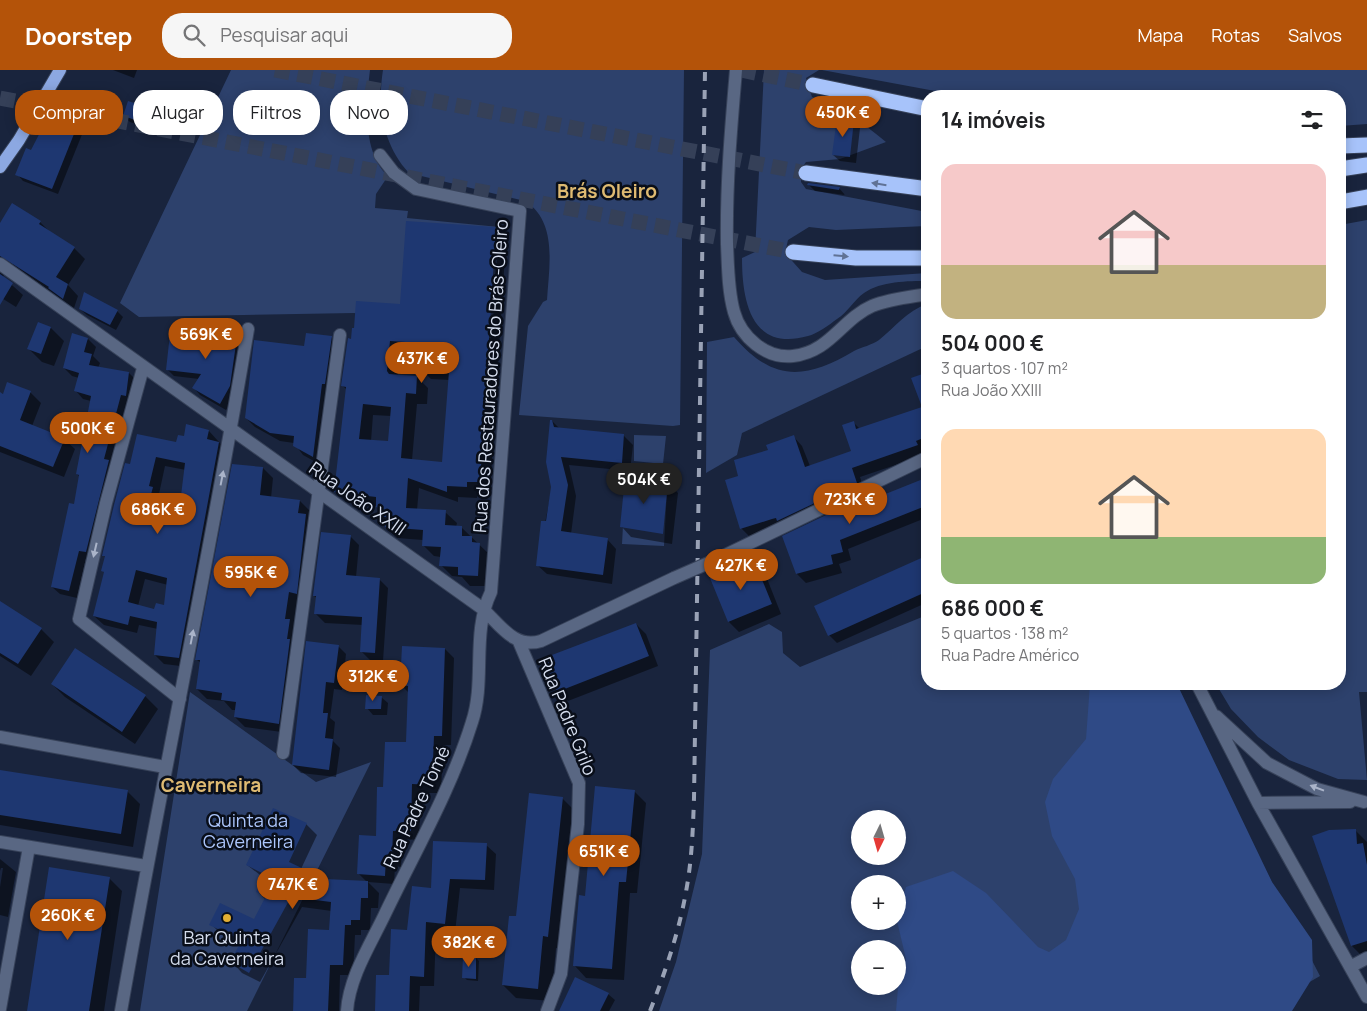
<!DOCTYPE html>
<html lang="pt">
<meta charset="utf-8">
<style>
:root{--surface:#fff;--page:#f6f6f6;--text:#202124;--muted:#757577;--accent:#b45309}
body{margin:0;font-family:Manrope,sans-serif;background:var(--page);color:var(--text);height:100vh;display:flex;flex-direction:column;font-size:19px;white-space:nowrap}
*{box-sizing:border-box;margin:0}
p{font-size:16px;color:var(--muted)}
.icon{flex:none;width:28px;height:28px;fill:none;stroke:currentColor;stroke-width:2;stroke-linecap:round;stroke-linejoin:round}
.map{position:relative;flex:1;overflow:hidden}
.sheet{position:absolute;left:921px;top:20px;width:425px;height:600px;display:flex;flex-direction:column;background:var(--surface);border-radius:20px;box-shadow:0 2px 12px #0003}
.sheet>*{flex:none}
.banner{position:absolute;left:15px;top:20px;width:475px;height:45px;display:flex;gap:10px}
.needle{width:32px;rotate:185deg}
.tools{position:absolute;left:851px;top:740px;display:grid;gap:10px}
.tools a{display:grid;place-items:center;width:55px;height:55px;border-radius:50%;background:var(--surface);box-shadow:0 2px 12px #0003;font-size:25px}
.price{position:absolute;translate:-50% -42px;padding:0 11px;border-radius:18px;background:var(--accent);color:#fff;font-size:16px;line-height:32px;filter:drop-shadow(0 1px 2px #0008)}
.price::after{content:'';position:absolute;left:50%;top:30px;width:15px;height:11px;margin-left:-8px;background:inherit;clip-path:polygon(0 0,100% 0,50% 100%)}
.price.active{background:#222;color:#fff}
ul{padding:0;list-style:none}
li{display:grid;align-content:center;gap:10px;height:265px;padding:0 20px}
li span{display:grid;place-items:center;height:155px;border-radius:15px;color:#555}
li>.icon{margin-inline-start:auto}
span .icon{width:90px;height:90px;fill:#fffc;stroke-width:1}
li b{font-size:21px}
h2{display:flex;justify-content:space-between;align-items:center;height:60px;padding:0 20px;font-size:21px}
.tag{padding:0 18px;border-radius:20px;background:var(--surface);box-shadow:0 2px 12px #0003;font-size:18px;line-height:45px}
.tag.active{background:var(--accent);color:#fff}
header{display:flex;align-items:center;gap:30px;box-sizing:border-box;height:70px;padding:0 25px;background:var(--accent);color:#fff}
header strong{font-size:24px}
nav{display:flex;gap:28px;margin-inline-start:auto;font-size:18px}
.search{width:350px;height:45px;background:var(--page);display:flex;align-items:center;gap:12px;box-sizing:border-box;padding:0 18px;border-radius:20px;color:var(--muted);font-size:19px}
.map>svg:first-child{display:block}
.green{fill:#2d416c;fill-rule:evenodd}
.forest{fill:#2f4a86}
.shadow{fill:#0007;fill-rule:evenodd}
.building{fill:#1e3771;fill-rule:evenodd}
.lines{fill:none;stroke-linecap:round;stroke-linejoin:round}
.highway-tunnel{stroke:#354058;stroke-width:15;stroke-dasharray:15 8;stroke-linecap:butt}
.minor-casing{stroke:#374259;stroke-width:14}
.major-casing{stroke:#374259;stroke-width:14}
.highway-casing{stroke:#374259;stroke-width:17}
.minor{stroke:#596783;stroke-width:12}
.major{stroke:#8ca8e2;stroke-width:12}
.highway{stroke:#a7c3fa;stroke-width:15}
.rail{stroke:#99a2b6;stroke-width:4;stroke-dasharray:9 9;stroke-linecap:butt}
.minor-bridge-casing{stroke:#374259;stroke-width:14;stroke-linecap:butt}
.minor-bridge{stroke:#596783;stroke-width:12}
.oneway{fill:#607295}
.oneway2{fill:#aab4c9}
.poi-dot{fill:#e2ae34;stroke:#090e19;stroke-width:2}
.labels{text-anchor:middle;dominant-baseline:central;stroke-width:5;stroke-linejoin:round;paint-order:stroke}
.street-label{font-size:18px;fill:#d5ddee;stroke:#090e19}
.park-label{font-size:18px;fill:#acc6fc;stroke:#090e19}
.poi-label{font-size:18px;fill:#d5ddee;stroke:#090e19}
.neighbourhood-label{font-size:19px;font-weight:bold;fill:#deba72;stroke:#090e19}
</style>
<header>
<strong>Doorstep</strong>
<div class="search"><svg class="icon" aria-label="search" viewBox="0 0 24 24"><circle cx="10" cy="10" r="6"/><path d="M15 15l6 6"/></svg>Pesquisar aqui</div>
<nav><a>Mapa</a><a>Rotas</a><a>Salvos</a></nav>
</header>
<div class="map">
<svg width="1367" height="941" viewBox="0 0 1367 941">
<rect width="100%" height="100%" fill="#19243d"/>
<path class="green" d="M231,0H370C366,32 362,83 388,106L376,124L375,138L408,141L407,148L499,157L492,268L413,261L395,247L354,243L139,247L120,233Z
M383,0H684L680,355L673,356L519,345L528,256L543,232L547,230C549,197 558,152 525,131L409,103C383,75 377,37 383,0Z
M764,0H819L806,8L812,27C841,37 862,52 886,72L840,89L806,92L801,99V112L806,119L927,142V156L836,160L809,157L788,170L785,183L802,202L825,210L927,203V211C908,211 881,211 864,223C854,230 848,242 837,249C829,255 817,264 808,266C751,282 742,231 742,188L755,182Z
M822,0H1367V54L1340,56V26H962Z
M1367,150V622H1359L1367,710L1338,709L1289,690L1258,667L1231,639L1216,614H1340V155Z
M927,234V276L742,363L737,385L706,403L707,272L734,267C773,312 805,310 854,281C862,277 872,275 879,270C895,257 907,241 927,234Z
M634,365L666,366L663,394L634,391Z
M626,400L668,402L664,476L622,474Z
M927,545L928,614H1170L1320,906L1259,941H659L676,892L702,784L710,580L769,554L782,562L783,583L800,597ZM860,749H898V786H860ZM860,814H898V851H860ZM860,879H898V916H860Z
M190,622L316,712L371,692L247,941H140Z"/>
<path class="forest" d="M1090,614H1177L1272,812L1312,870L1313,907L1292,941H896L898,918L906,889L897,851L898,844L906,817L953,801L986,823L1038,877L1049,882L1066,870L1079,839L1075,809L1052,766L1045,732L1053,709L1086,669Z"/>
<path class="shadow" d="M113,0H137L134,8Z
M156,41L162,47L157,61L130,52L124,46Z
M854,51L860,58L856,93L840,91L833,85Z
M77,55L83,62L58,124L23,111L17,104L32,82Z
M809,115L839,118L845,125L815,121Z
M40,152L51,163L74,178L85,189L68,215L78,226L74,238L17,198L7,197L3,207L23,225L16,237L0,227V155Z
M495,158L506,169L490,423L478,422L477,428L458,427V432L419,418L417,440L445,442L457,453L456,457H461L490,485L489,516H470L462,507L452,506L441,495V487L434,486L423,475V470L397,468L386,457L387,452L380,445V440L377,436L346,432L335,421L347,320L343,316L352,270L401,236ZM400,281L422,283L420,298L431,309L450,310L443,393L412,390L417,334H427L428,318L417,307L398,306ZM373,345L391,346L389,372L371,371Z
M80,239L117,241L123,247L116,260L87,245Z
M39,254L51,258L64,271L54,296L42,292L29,279Z
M237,262L243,268L236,323L226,340L200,325L194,318L199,309L174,306L167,299L210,269Z
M331,267L340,276L321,395L303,385L294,373L280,371L255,357L246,348L305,278Z
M88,269L96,277L93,286L100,293L98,298L129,303L137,311L94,490L86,488L77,528L60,524L52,517L75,435L80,407L77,404L91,331L83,329L76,321L79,308L72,306L64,298Z
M928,303V384L860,407L865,422L750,467L741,458L740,406L770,381L793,366L802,376L810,396L852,382L853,352L860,359L924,338Z
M30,322L41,333L32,356L64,369L75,379L64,407L0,382V324Z
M552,351L560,359L624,366L633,375L630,401L569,395L576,426L571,464L607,469L616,479L612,514L547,504L537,495L552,417Z
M209,361L228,382L189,597L164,594L155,585L158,559L139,555L137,563L104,555L94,546L105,503L103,501L106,488L104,485L131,395L177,374L185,367ZM165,396L186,400L180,442L175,444L159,440L162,427L159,424ZM145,509L168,515L165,536L155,540L138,536Z
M263,398L273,408L271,428L300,431L310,441L309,448L316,455L289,663L245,657L235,647L236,640H232L224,631L207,629L197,619L201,593L197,590Z
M928,408V447L848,479L851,490L839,494L842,503L806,513L797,504L784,467L862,430L865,433Z
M668,413L678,423L672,474L631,467L622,457Z
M350,466L359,475L356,507L379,509L388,518L383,591L370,590L361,581L363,555L325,553L316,544L317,528L314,526Z
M928,485V532L837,573L829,565Z
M754,492L764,501L781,544L739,562L729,552L712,509Z
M0,532L41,559L54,572L31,606L0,586Z
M636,554L646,564L658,596L568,631L558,621Z
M308,573L338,576L346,584L342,620L334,619L330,648L335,652L333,671L340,678L336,707L301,703L293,695Z
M445,579L454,588L451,675H443L441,723H421L419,770L402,769L401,797L395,796L394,814L368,812L379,823L378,838H371L370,860H361V865H355L353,905H340L339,941H293L295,909H307L331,861L332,841L302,837L260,912L242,903L232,892L241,875L222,865L211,854L254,851L266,830L257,821L264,808L247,795L306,754L317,765L301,799L324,810L367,812L358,803L377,767L385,718L407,674L409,623L401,615Z
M75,580L145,626L158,639L135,674L65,627L52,614Z
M381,627L388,633L387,645H373L367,638Z
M0,701L127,721L140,734L133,777L0,755Z
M634,721L646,733L637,823H630L624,910L586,908L575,896L586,827Z
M562,728L575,741L561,879L556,878L551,931L516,928L503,915L517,848Z
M1356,761L1367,772V888L1365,889L1352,876Z
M486,775L496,784L494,820L460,818L455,863L436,861L434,916H420L419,941H376L409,861L432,819Z
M0,789L16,802L8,847L0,845V817L3,798H1L0,801Z
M109,808L122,821L104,941H28Z
M476,888L479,891L478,911L467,910L464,907Z
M608,924L615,930L609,941H561Z"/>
<path class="building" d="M128,31L156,40L151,55L123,46Z
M51,41L78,54L52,119L15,105L26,78L31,80Z
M837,48L854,50L850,87L832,85Z
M808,113L840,117L839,120L807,115Z
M12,133L41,151L39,154L75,177L56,207L68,214L63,229L48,218L49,217L0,186V153Z
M406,151L496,157L480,412H467V417L447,416V422L408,408L406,438L446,440L445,455L462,456V466H472V472L480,473L478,506L458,505V497L439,496L441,477L422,476L423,460L385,457L386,447L379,446V438L376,437V427L334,422L346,317L341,316L348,268L351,269L352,258H354L356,231L400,234ZM390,271L421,273L419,298L449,301L442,392L401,388L406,323L416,324L417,306L389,304L387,301ZM363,334L391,337L388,371L359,369Z
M0,204L13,213L0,235Z
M84,222L118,240L110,255L79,239Z
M38,252L51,257L41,284L27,279Z
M211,257L238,260L230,316L220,334L192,318L201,304L166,300L170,264L209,268Z
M72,263L88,268L84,282L92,284L89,295L129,302L126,326L121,325L104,389L109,390L86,482L79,481L69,521L51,517L69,433L74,434L79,405L76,404L91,326L74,321L79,303L63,298Z
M306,263L332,266L325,314H322L313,387L293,376L294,366L270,363L245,348L254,270L304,276Z
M928,302V366L916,371L918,375L852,398L857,413L777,451L776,448L772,449L740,459L725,410L738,406L734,390L768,380L766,375L794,365L805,397L851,381L842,355L854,351L856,359L922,337L911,308Z
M7,312L31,321L20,350L65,368L53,397L0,376V322L3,324Z
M550,350H552L554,357L624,364L622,393L561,387L568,415L561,461L608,468L603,505L536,496L541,451H546L551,417L546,392Z
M186,354L209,360L207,369L219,372L179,588L154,585L157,552L130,546L128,555L93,546L104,502L101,501L105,486H102L114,435L125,393L130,394L137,364L176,372L178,365L184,366ZM156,387L185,393L179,442L175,443L148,436L153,417L149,416ZM136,500L167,508L164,535L156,533L154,539L128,532Z
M232,394L263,397L260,425L300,430L298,443L306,444L297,524L289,522L285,549H290L287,569H290L279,654L234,647L236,632L221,630L222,623L196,619L200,590H195Z
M928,407V435L840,470L843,482L831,485L833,494L796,504L782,466L862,428L863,433Z
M625,408L668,412L663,464L620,457Z
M321,462L351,465L346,505L380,508L375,583L360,582L362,547L314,544L316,526H313Z
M928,485V521L828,566L814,536Z
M754,490L772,534L728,552L710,508Z
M0,531L42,558L18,594L0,583Z
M636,553L649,586L557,622L544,588Z
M306,571L339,575L334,613L326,612L323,643H328L325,668L333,669L329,700L292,695Z
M402,576L445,578L442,666H434L432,715L412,714L411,761H393L392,788H386L385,806L357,804L359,765L376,766L377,717H383L385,672H406L408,616L400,615Z
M75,578L146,625L122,662L51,614Z
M366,625L382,626L381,639H365Z
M0,700L128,720L121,764L0,745Z
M595,716L635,720L626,812H619L612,899L573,896L579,825L585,826Z
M529,723L563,727L548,867L543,866L538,919L502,915L509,846H516Z
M273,738L307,753L289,792L325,809L368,811V828H361L360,850H351V855H345L343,895H330L328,941H293L294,908H306L308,859L329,860L331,832L291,827L249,903L230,892L242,870L209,855L220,833L254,849L266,826L256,822L264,804L246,795Z
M1356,759L1357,774L1363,773L1367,795V871L1351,876L1312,766L1329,760Z
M433,771L487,773L485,810L450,809L445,854L426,852L424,907L410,906L409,941H375L376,905H389L391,859L407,860L412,816L431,818Z
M49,797L110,807L89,941H27Z
M463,886L476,887V909L462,908Z
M575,907L609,923L600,941H559Z"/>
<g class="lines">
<path class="highway-tunnel" d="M275,0L806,103
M741,0L813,15
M0,28L793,182"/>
<defs>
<path id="minor" d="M736,0C731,58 726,116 727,174C728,196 728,221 734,242C741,267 766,289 793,286C830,282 842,249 872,236C889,229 910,227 928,224
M0,194L483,539C501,556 515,579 541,571L674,508
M143,298L106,433L79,549L180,629
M713,491L928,387
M519,572L579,713L578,754L561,904L547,941
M1197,614L1258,733L1367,927
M1216,646L1267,693L1317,719L1364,732
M0,667L165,697
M283,683L340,265
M1258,733L1350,732
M0,772L146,796
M1350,897L1367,888
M0,939L29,777
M121,941C161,713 210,487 248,259
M347,941C349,908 370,875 384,846C414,783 451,720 472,652C486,610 471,563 491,522L520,141L416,119L394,103L380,85"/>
<path id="major" d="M0,97L19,70L60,0"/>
<path id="highway" d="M813,15L928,39
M1340,76L1367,75
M1340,99L1367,95
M806,103L928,119
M1340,132L1367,127
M793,182L856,188H928"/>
</defs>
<use href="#minor" class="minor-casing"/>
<use href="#major" class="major-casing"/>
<use href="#highway" class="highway-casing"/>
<use href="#minor" class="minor"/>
<use href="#major" class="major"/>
<use href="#highway" class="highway"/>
<path class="rail" d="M650,941C666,900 680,859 687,816C692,787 693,757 694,728L705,0"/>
<defs>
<path id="minor-bridge" d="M674,508L713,491"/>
</defs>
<use href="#minor-bridge" class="minor-bridge-casing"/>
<use href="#minor-bridge" class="minor-bridge"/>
</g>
<defs><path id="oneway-solid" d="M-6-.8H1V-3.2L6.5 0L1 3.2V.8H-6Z" transform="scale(1.25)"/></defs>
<g class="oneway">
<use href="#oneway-solid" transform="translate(879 114) rotate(-171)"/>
<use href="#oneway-solid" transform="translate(841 186) rotate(5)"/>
</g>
<g class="oneway2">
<use href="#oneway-solid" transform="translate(222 408) rotate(-79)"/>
<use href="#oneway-solid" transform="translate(95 480) rotate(103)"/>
<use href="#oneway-solid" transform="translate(192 567) rotate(-79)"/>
<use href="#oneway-solid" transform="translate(1317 718) rotate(-159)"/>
</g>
<circle class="poi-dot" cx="227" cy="848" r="5"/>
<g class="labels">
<g class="street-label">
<text transform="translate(490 306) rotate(-86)">Rua dos Restauradores do Brás-Oleiro</text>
<text transform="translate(358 428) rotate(35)">Rua João XXIII</text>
<text transform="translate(568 646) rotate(68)">Rua Padre Grilo</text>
<text transform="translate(416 737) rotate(-65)">Rua Padre Tomé</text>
</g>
<g class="park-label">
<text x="248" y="750">Quinta da<tspan x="248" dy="21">Caverneira</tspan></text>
</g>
<g class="poi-label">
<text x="227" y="867">Bar Quinta<tspan x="227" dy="21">da Caverneira</tspan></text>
</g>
<g class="neighbourhood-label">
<text x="607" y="121">Brás Oleiro</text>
<text x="211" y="715">Caverneira</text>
</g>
</g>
</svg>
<div class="tools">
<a><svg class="needle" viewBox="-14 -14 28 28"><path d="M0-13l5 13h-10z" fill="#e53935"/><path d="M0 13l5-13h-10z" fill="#757577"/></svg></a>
<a>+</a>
<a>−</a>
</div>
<b class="price" style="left:843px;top:68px">450K €</b>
<b class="price" style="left:206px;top:290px">569K €</b>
<b class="price" style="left:422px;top:314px">437K €</b>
<b class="price" style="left:88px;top:384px">500K €</b>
<b class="price active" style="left:644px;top:435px">504K €</b>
<b class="price" style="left:850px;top:455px">723K €</b>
<b class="price" style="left:158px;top:465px">686K €</b>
<b class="price" style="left:741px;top:521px">427K €</b>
<b class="price" style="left:251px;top:528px">595K €</b>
<b class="price" style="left:373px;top:632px">312K €</b>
<b class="price" style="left:604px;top:807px">651K €</b>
<b class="price" style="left:293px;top:840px">747K €</b>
<b class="price" style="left:68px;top:871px">260K €</b>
<b class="price" style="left:469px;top:898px">382K €</b>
<div class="banner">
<a class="tag active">Comprar</a>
<a class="tag">Alugar</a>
<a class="tag">Filtros</a>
<a class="tag">Novo</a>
</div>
<section class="sheet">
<h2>14 imóveis<svg class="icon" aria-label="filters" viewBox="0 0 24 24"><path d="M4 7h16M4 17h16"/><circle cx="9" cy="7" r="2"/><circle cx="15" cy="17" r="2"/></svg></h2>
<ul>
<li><span style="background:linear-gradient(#f6c9c9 65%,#c2b280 0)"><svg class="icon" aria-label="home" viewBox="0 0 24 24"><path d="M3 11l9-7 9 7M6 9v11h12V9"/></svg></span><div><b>504 000 €</b><p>3 quartos · 107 m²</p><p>Rua João XXIII</p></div></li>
<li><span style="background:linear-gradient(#ffd9b3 70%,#8fb573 0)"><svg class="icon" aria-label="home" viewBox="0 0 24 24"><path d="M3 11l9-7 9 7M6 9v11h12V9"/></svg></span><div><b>686 000 €</b><p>5 quartos · 138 m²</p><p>Rua Padre Américo</p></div></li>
</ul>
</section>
</div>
